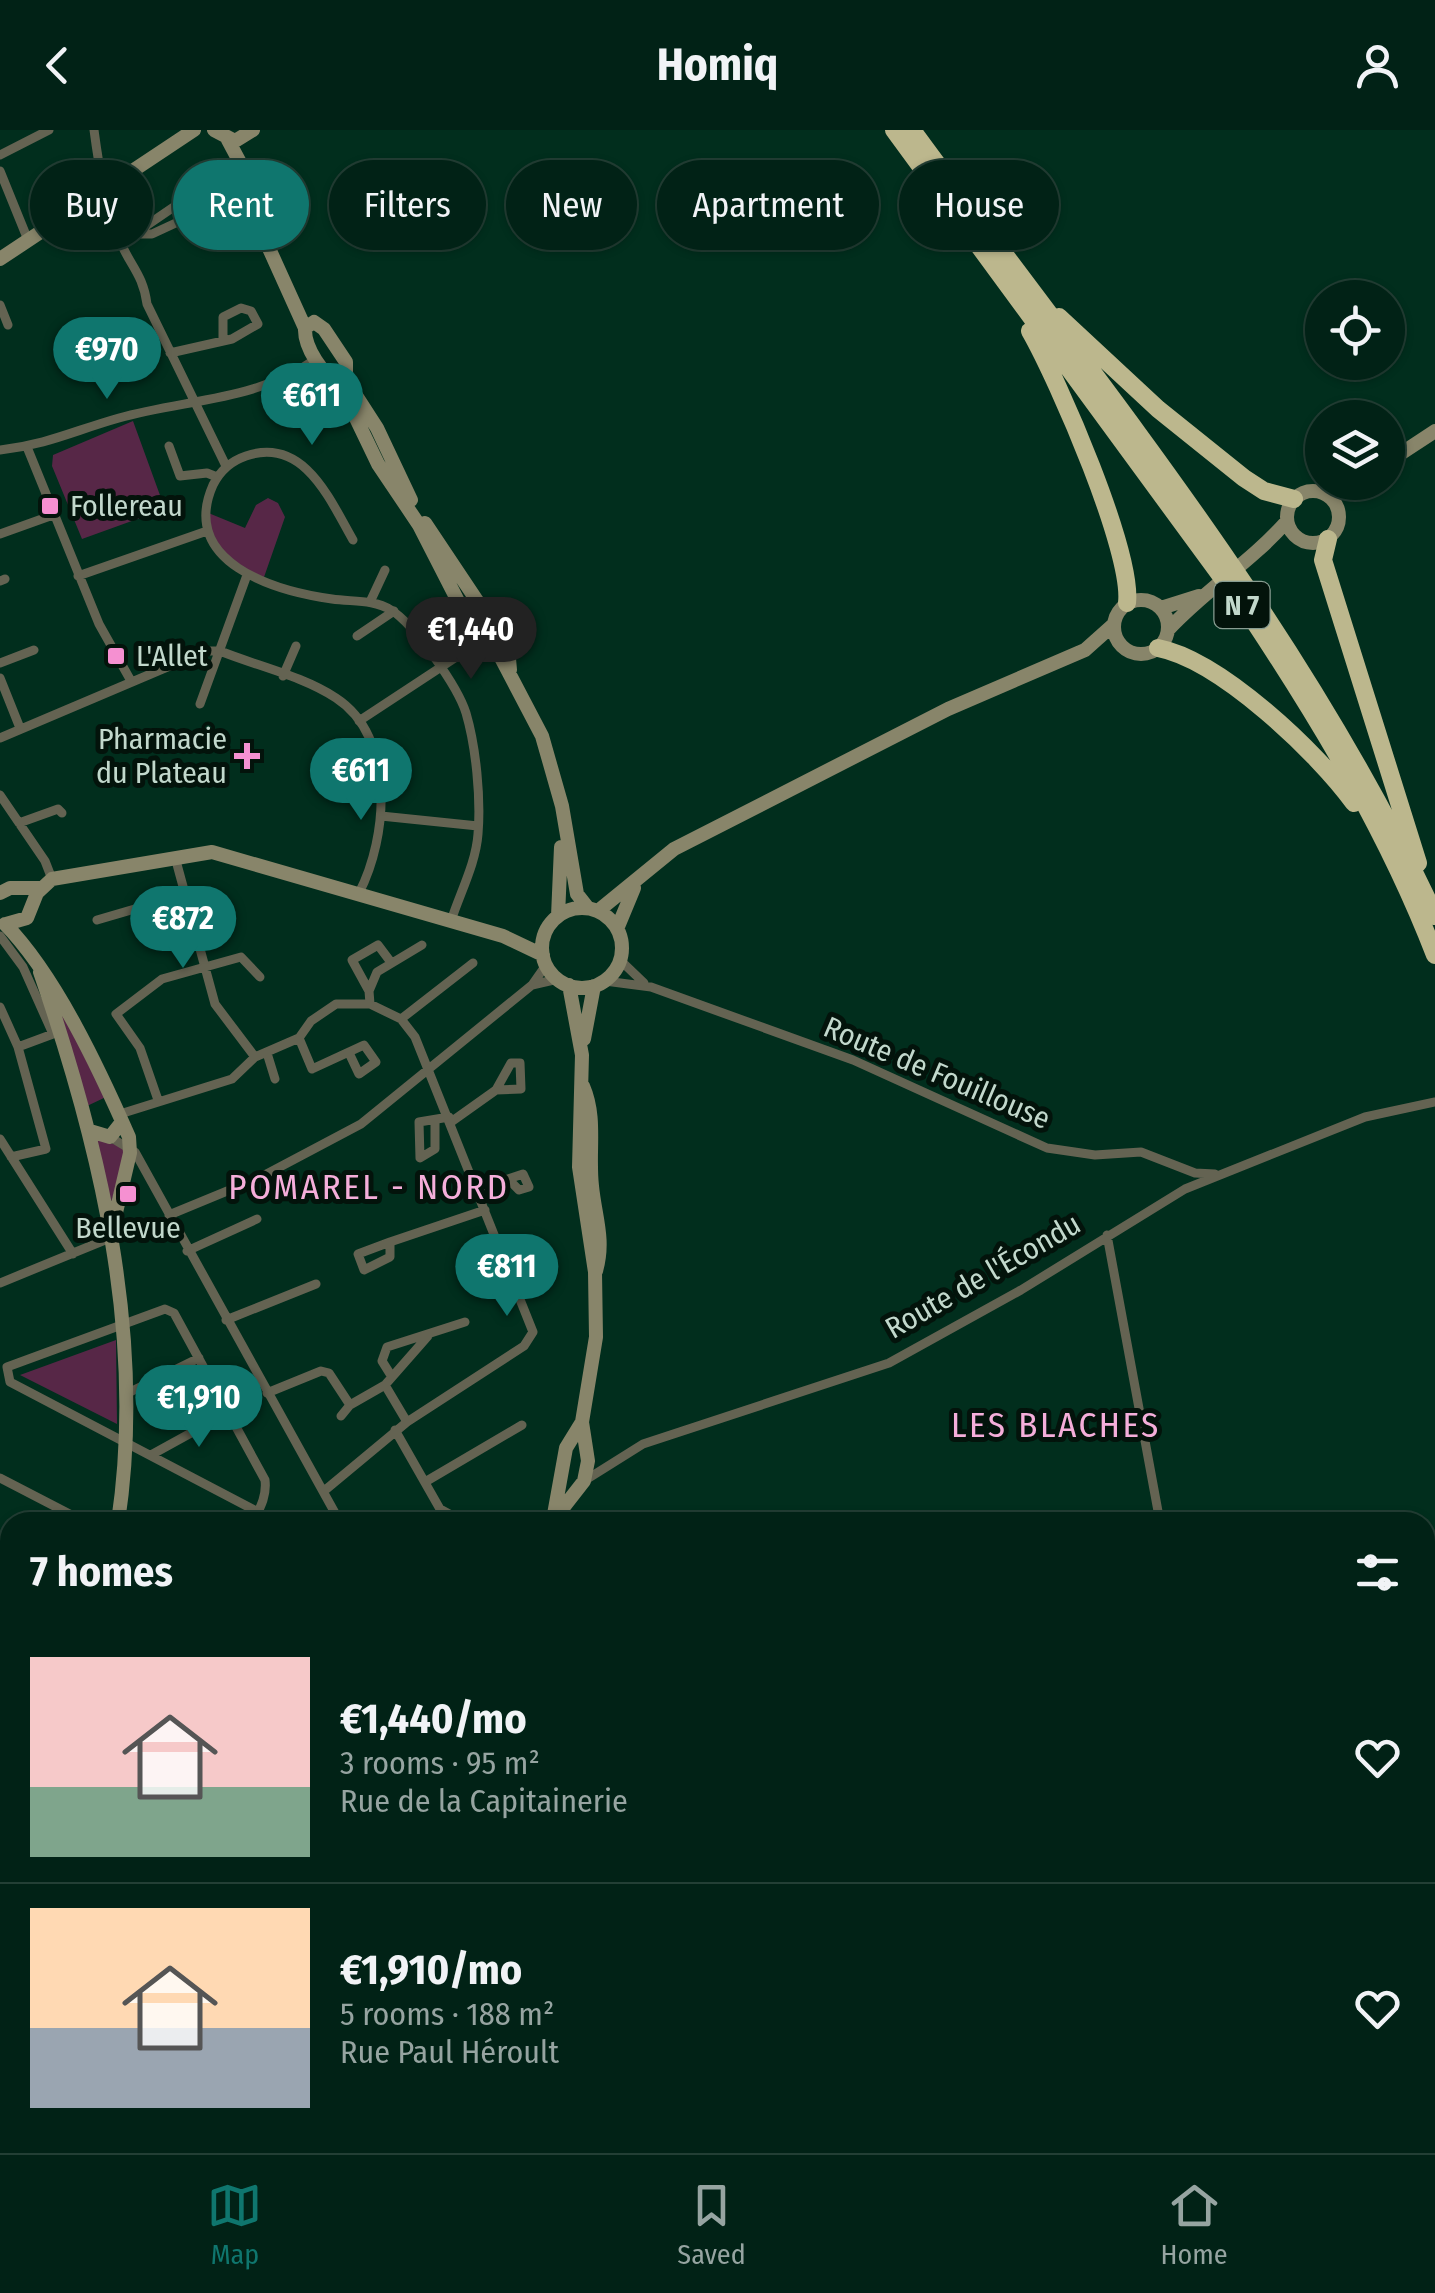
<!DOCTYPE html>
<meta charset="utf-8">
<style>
:root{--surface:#012216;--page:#0f2f23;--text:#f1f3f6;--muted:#96a4a1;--line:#233f35;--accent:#0f766e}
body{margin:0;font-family:"Fira Sans Condensed",sans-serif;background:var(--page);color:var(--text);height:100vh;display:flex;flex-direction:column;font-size:38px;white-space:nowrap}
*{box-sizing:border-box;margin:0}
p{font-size:32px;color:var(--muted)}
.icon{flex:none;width:55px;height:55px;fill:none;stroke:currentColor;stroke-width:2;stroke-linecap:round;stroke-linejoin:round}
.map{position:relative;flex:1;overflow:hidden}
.sheet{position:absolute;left:0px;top:1382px;width:1435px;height:642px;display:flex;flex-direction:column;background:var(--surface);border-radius:30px 30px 0 0;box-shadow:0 2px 8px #0004,0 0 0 2px var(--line)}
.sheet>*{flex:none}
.hud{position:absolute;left:30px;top:30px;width:1375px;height:90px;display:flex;gap:20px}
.fabs{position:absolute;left:1305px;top:150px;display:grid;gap:20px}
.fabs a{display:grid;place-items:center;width:100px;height:100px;border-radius:50%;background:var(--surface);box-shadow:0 2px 8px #0004,0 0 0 2px var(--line);font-size:50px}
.price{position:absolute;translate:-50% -85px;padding:0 22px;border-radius:35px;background:var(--accent);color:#fff;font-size:32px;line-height:65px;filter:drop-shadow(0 2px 5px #0008)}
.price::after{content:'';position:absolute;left:50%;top:60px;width:30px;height:22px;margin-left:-15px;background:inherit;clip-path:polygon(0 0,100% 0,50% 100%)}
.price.current{background:#222;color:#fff}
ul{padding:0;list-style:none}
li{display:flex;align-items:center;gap:30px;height:250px;padding:0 30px}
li+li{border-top:2px solid var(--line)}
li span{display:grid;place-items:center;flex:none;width:280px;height:200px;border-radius:0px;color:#555}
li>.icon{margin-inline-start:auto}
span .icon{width:120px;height:120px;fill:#fffc;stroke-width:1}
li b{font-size:42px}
h2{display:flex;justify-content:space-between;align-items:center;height:120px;padding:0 30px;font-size:42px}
.tag{padding:0 35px;border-radius:45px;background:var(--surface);box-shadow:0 2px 8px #0004,0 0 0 2px var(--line);font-size:35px;line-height:90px}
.tag.current{background:var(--accent);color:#fff}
header{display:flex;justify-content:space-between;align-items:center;height:130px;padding:0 30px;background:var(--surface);font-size:45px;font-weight:700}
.tabs{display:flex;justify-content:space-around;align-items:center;height:140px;border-top:2px solid var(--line);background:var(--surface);font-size:28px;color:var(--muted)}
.tabs a{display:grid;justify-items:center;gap:5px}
.tabs .current{color:var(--accent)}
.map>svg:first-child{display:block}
.green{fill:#572747}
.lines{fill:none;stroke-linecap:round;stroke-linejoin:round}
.street{stroke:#646352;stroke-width:9}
.secondary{stroke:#88856a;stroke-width:14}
.highway{stroke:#bcb78d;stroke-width:18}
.poi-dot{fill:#f590d1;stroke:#03130b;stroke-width:4}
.labels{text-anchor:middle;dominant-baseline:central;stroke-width:10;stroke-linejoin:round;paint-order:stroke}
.shield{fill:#03130b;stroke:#899d92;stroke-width:2.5}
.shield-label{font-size:28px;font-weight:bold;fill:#c2d8cc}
.poi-label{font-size:30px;fill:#c2d8cc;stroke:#03130b;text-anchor:start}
.street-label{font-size:30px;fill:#c2d8cc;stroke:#03130b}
.quarter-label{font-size:35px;letter-spacing:2.5px;fill:#f5aeda;stroke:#03130b}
</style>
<header><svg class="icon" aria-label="back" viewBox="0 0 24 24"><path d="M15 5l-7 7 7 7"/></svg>Homiq<svg class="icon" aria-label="person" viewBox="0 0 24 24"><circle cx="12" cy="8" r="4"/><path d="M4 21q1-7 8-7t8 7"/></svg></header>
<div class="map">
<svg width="1435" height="2023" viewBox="0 0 1435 2023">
<rect width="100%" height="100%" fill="#012e1d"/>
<path class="green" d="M133,291L165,379L82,409L52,336L53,325Z
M268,368L278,373L285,387L263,450L217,421L206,382L245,398L256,375Z
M63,883L106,967L87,976L59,885Z
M100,1010L127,1018L108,1083L97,1011Z
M116,1210L117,1294L20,1245Z"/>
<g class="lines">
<path class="street" d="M94,0C99,38 105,73 119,109C130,136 143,144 147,174L226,336
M0,25L49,0
M0,41L28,110
M140,104H152L193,85
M121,113L181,72L205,101L225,92
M0,175L8,195
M170,223L232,209L258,194L251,181L241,178L223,187V210
M169,316L180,346L207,343L217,347
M27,317L99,494L131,551
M0,320C49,314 73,301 119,288C186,269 257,271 316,229
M0,404L53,385
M353,410C330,370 304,306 246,326C231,331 220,341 213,355C179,432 274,461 332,469C352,472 373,469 391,480C414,494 458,557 466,583C476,617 481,668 478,704C476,733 460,763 451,791
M78,446L207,401
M0,451L5,449
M370,472L385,440
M357,506L394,481
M0,533L34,520
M283,546L296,516
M0,548L20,598
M200,574L247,445
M359,591L470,518
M0,608L205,521H220C257,536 303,546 336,568C396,607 388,707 359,763
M0,665L45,731L52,749
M381,686L478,696
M19,693L58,679L62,683
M175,727L215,874L255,927
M97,790L186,764
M0,806L23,837L53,904L18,917
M620,830L644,853
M605,851L651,857L853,930L1047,1018L1095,1025L1141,1022L1195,1043L1215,1044
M532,855L558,849
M369,861L377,842L422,815
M370,874L369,861L352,830L378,815L390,831
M0,877L18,917L46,1019L11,1027
M401,889L473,833
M299,908L312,939L364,915L376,932L359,944L350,925
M267,923L275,949
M158,970L140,918L116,884L162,849L241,827L260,847
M120,984L232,949L255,927L299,908L311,891L336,874H370L401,889L415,907L533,1202L524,1216L407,1292L324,1361
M435,990V1019L420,1028L419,992L449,987
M451,992L496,960L521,959L520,933H511L496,960
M110,1007L135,1022L340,1392
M0,1009L73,1124
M478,1062L508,1049L519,1060L529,1057L523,1044L508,1049
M169,1085L259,1048L361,994L532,855L546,835
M1107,1105L1160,1392
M390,1112L358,1124L364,1140L390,1127V1112L485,1080
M187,1121L257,1089
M0,1153L110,1108
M226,1190L316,1154
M392,1247L382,1231L387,1217L465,1192
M267,1263L321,1241L329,1243L350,1275
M126,1264L199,1228
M341,1286L350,1275L385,1255
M407,1292L385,1255L428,1206
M395,1300L440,1379L464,1392
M151,1325L229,1282
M0,1348L85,1392
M584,1351L643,1314L889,1233L1021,1160L1185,1059L1365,987L1435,972
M425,1352L522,1295
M253,1392C260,1378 267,1366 265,1350L174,1183L165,1179L7,1237L10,1252L258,1382
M0,1618L10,1610
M0,1850L10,1847
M131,2015L136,2023
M226,2015L230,2023
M380,2015L384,2023
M620,2015L623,2023
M691,2015L694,2023
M777,2015L780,2023
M869,2015L873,2023
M911,2015L915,2023
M170,2023L184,2015
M840,2023L857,2015"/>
<path class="secondary" d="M214,0L235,11L253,0
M228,10L244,40L253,83L305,198
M0,129L194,0
M345,251L340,255C323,245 304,218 305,198L314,192L324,199L346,232V250L377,298L411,370
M340,255L378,334L419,395L461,477L498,522L542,606L562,676L577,764L588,778
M1388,332L1435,301
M1287 387a26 26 0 1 1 52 0a26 26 0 1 1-52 0Z
M1327,365L1357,352
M425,393L508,517L510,540
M1114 497a27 27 0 1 1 54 0a27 27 0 1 1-54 0Z
M1161,478L1199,466
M1168,500C1205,460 1251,432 1287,391
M0,763L10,758H42
M542 818a40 40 0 1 1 80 0a40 40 0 1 1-80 0Z
M598,781L674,719L948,579L1085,520L1113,495
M558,786L561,717
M5,794C56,846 100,941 129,1007L130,1023L110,1108
M6,794L27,788L37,763L52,749L212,722L503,806L543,825
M617,799L634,758
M40,842C100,1016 146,1206 118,1392
M584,909L594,856
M583,956C597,988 588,1022 592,1056C595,1087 605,1109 596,1141
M90,1001L110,1007L121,993
M553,1390L566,1318L582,1292
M552,1392L584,1351L588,1331L582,1292L596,1207L595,1142L579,1037L582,925L569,855
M0,1414L10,1419
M426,2015L429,2023
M1366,2015L1405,2023"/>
<path class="highway" d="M894,0L1254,491C1324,597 1389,706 1435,825
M912,0C1097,253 1303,500 1435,786
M1059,187L1158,279L1244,348L1264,361L1294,369
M1030,201C1058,250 1133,422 1127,473
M1328,409L1323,430L1418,733
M1158,518C1220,530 1317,622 1354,673"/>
</g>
<g class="poi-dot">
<rect x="40" y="366" width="20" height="20" rx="5"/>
<rect x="106" y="516" width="20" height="20" rx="5"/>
<path d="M242 611h10v10h10v10h-10v10h-10v-10h-10v-10h10z"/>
<rect x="118" y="1054" width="20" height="20" rx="5"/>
</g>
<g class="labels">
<rect class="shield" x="1214.5" y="452" width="55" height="46" rx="8"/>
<g class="shield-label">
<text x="1242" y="475">N 7</text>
</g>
<g class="poi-label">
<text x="70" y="376">Follereau</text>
<text x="136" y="526">L'Allet</text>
<text x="227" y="609" text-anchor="end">Pharmacie<tspan x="227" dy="34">du Plateau</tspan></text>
<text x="128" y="1098" text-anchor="middle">Bellevue</text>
</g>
<g class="street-label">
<text transform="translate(937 943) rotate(23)">Route de Fouillouse</text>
<text transform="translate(983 1146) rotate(-30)">Route de l'Écondu</text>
</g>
<g class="quarter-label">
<text x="369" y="1057">POMAREL - NORD</text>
<text x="1056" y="1295">LES BLACHES</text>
</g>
</g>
</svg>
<div class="fabs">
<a><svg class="icon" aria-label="locate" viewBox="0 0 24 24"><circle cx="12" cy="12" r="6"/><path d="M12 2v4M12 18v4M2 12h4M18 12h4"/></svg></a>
<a><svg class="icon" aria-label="layers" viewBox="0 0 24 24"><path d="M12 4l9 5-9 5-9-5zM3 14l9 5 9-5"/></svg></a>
</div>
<b class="price" style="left:107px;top:272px">€970</b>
<b class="price" style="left:312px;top:318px">€611</b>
<b class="price current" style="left:471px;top:552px">€1,440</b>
<b class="price" style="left:361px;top:693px">€611</b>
<b class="price" style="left:183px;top:841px">€872</b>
<b class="price" style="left:507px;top:1189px">€811</b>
<b class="price" style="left:199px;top:1320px">€1,910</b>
<div class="hud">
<a class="tag">Buy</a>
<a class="tag current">Rent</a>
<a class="tag">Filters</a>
<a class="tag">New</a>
<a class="tag">Apartment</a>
<a class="tag">House</a>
</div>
<section class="sheet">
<h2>7 homes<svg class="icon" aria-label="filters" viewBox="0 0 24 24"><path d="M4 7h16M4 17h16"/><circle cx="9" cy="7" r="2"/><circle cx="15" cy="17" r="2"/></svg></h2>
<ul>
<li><span style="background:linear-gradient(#f6c9c9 65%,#7fa58c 0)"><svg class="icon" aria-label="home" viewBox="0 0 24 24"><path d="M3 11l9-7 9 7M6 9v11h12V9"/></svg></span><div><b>€1,440/mo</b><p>3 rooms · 95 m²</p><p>Rue de la Capitainerie</p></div><svg class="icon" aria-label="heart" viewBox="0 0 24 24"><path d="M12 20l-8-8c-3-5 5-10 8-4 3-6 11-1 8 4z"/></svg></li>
<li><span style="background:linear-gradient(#ffd9b3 60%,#9aa5b1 0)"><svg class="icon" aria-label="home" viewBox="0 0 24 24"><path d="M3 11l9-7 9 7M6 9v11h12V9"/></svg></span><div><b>€1,910/mo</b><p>5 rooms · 188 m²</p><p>Rue Paul Héroult</p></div><svg class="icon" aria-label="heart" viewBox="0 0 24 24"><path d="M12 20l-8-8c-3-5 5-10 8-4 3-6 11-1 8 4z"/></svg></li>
</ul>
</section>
</div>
<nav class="tabs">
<a class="current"><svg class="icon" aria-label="map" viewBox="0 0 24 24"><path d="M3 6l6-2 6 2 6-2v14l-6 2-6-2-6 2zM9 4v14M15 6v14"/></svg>Map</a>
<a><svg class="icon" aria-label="saved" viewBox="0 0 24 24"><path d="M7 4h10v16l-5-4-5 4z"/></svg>Saved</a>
<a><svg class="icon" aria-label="home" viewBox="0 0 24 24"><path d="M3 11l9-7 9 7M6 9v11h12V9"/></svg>Home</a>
</nav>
